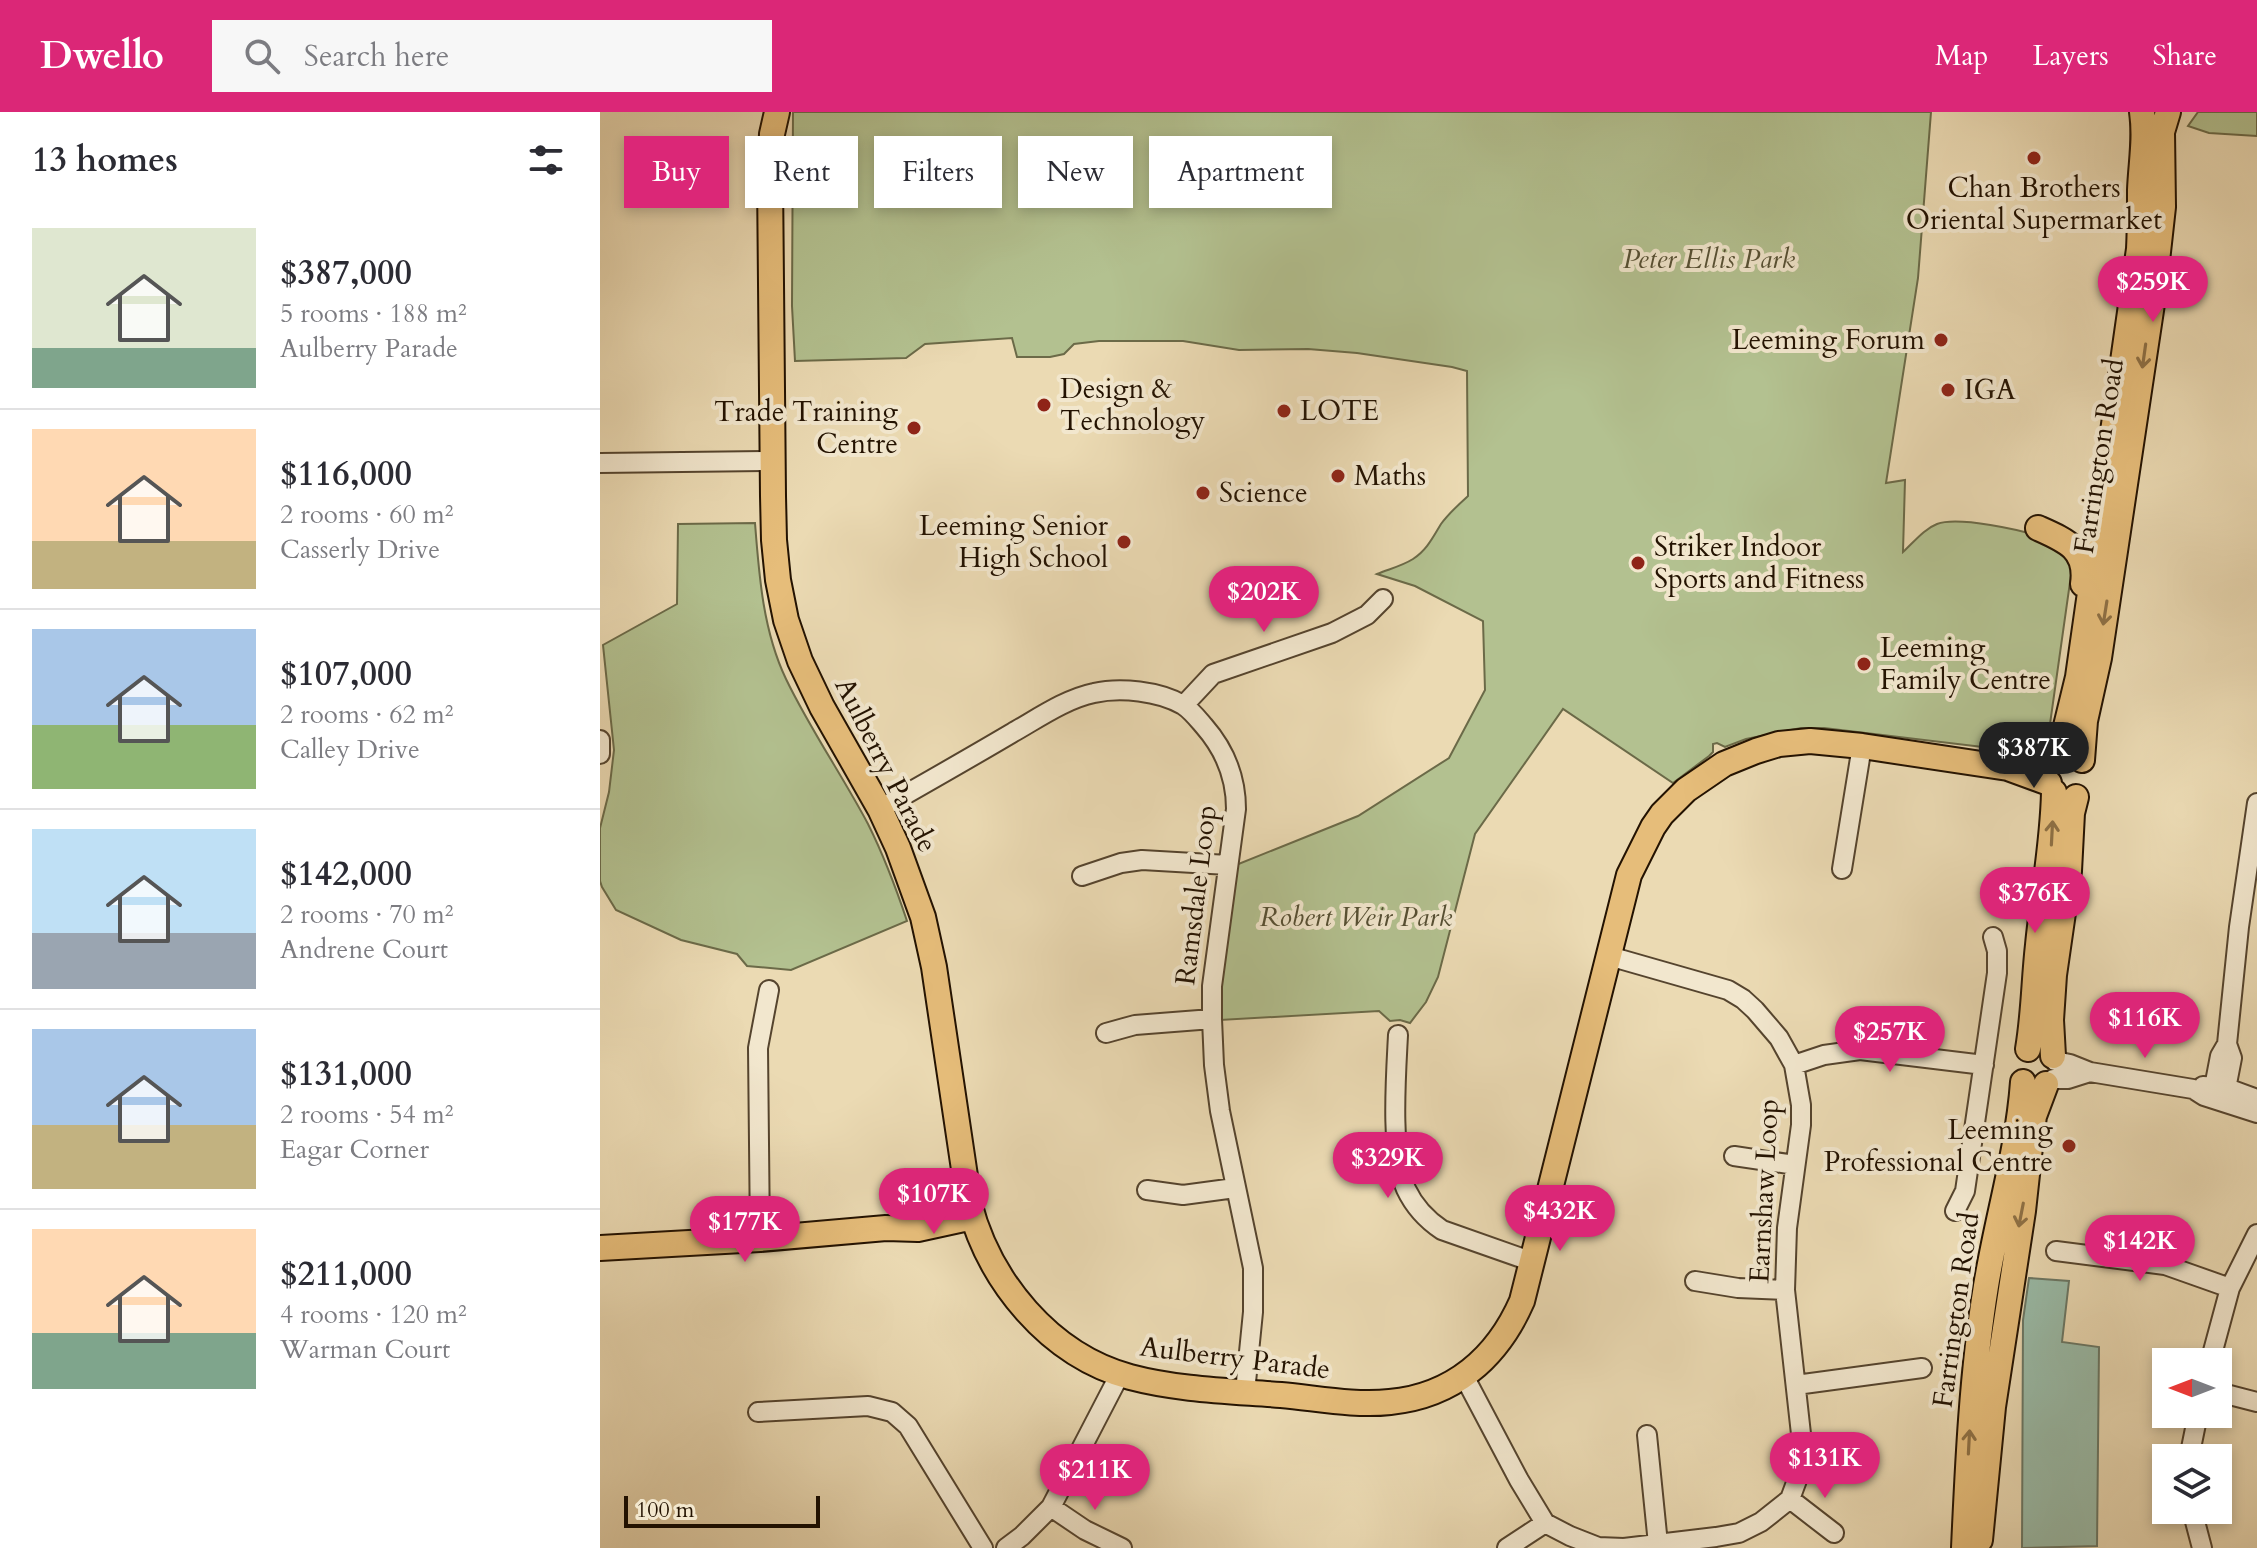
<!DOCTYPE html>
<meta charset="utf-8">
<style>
:root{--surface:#fff;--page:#f7f7f7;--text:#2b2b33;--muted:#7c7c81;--line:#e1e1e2;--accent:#db2777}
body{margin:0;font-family:Cardo,serif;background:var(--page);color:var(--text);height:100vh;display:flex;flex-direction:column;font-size:30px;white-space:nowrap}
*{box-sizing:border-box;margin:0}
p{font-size:26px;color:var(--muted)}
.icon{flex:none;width:44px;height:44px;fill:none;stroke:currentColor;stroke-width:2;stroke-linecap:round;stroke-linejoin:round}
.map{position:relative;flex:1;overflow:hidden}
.side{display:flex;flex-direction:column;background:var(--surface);width:600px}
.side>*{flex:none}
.guide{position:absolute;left:24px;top:24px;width:760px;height:72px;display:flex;gap:16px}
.needle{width:52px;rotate:270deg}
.tools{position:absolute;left:1552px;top:1236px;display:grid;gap:16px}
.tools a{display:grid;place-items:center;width:80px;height:80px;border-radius:0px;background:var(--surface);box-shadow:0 4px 12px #0003;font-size:40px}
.scale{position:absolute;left:24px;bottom:20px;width:196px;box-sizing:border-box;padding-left:8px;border:4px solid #231201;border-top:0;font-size:22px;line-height:28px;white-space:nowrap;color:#231201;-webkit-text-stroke:6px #f2e7ce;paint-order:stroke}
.price{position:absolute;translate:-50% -68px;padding:0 18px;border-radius:28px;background:var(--accent);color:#fff;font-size:26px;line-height:52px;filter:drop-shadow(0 2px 4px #0008)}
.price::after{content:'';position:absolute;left:50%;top:48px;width:24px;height:18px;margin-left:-12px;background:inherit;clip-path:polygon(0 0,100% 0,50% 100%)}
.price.active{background:#222;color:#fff}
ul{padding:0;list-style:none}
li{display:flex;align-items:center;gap:24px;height:200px;padding:0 32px}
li+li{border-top:2px solid var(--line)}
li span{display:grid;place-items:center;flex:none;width:224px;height:160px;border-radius:0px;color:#555}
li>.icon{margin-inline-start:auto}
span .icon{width:96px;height:96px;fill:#fffc;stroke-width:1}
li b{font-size:34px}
h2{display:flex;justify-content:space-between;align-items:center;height:96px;padding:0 32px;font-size:34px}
.tag{padding:0 28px;border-radius:0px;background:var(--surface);box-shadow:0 4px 12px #0003;font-size:28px;line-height:72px}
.tag.active{background:var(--accent);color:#fff}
header{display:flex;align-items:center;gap:48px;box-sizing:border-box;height:112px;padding:0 40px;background:var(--accent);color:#fff}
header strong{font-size:38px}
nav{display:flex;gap:44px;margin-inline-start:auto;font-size:28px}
.search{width:560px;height:72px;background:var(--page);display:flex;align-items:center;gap:20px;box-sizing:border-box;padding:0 28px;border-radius:0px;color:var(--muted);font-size:30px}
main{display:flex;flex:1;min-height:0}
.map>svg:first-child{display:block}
.green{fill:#b3c190;stroke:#6b6a48;stroke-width:2}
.water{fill:#99bba8;stroke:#6a7765;stroke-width:2}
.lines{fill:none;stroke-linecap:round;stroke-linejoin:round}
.minor-casing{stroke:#55442e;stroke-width:22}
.major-casing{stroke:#231201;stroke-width:28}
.minor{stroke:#f2e7ce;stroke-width:18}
.major{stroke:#e6bd7a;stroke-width:24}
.oneway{stroke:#8e7044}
.poi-dot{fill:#8f2418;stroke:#f2e7ce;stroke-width:3}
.labels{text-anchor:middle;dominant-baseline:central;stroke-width:8;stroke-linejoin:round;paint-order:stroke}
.poi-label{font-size:28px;fill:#231201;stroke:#f2e7ce;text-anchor:start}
.park-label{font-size:28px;font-style:italic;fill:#554f33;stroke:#f2e7ce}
.street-label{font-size:28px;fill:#231201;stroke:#f2e7ce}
</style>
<header>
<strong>Dwello</strong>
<div class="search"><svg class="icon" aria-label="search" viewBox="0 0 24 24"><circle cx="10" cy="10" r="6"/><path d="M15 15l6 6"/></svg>Search here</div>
<nav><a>Map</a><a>Layers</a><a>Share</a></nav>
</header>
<main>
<section class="side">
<h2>13 homes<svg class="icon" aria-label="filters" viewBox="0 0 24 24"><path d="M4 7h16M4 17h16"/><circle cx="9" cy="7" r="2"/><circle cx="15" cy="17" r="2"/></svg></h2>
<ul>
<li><span style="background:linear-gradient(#dfe7d0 75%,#7fa58c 0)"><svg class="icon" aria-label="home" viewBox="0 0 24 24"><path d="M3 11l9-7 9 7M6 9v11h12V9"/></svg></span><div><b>$387,000</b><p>5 rooms · 188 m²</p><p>Aulberry Parade</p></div></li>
<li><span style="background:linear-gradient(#ffd9b3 70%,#c2b280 0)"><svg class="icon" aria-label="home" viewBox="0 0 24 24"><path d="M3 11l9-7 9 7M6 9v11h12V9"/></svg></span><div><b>$116,000</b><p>2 rooms · 60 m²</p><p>Casserly Drive</p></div></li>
<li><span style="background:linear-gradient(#a9c7e8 60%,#8fb573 0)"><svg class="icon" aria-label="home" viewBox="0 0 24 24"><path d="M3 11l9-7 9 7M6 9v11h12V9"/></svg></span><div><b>$107,000</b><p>2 rooms · 62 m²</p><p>Calley Drive</p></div></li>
<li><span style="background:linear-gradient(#bfe0f5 65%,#9aa5b1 0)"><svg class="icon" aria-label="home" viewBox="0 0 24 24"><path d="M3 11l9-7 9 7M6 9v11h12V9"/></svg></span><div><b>$142,000</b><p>2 rooms · 70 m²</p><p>Andrene Court</p></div></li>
<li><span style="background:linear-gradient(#a9c7e8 60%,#c2b280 0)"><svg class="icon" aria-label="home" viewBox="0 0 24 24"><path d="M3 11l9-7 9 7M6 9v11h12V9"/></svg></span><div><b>$131,000</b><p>2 rooms · 54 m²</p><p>Eagar Corner</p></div></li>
<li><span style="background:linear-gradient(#ffd9b3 65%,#7fa58c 0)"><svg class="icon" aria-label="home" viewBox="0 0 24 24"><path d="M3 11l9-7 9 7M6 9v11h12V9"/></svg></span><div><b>$211,000</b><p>4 rooms · 120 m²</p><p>Warman Court</p></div></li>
</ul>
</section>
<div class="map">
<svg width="1657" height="1436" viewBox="0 0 1657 1436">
<rect width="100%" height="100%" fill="#ebdab3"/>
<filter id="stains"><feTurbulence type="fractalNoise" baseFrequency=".0025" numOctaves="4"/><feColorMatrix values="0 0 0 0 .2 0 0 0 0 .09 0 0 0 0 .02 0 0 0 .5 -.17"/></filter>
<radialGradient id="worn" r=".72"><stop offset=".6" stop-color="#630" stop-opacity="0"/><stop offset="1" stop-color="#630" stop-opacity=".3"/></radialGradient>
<path class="green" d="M193,0H1331L1318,166L1286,371L1305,368L1303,440C1314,430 1324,417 1337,412C1358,404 1423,418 1443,426C1453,430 1464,442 1473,449L1450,612C1441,627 1433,635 1416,639L1224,616H1201L1146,627L1125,635L1117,631L1113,632V640L1109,644L1073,671L963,597L875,722L838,865L826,890L810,911L800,908L790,909L779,899L620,908L619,878L636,753L758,704L849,646L885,578L883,509L815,474L777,462C789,457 802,454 813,447C827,438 833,425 841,412C849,401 858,393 868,384L867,259L852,255L757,241L708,237L639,238L583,229H499L474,232L464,242L450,245H417L412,226L325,232L306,246L195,249L192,194Z
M1598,0H1657V24L1609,21L1588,14Z
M155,411C159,463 163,519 186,567C210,617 242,663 268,712C284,744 296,776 307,809L191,858L147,854L137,842L81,828L16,798L2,775L0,769V716L9,680L14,638L3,533L77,492L78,412Z"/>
<path class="water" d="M1429,1166L1469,1169L1462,1230L1499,1235L1497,1434L1422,1436L1423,1208Z"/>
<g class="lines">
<defs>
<path id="minor" d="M0,351L173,349
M584,593L613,562L732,521L767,503L783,487
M0,628V642
M280,697C324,672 368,647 412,621C437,607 465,587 494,581C520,575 559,579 583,593C591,598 598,607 604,614C625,638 636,666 636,697L612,874V907L614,953L620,999L653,1156V1200L645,1280
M1242,757L1262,634
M482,764L521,751L542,748L628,753
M506,921L535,913L612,907
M798,923C796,963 790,1041 806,1077C814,1094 827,1108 842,1118L933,1150
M1455,949L1470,952L1490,960L1593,977L1604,984L1657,1001
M1194,953L1224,943L1260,938L1384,953
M1453,967H1468L1490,960
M1603,974L1627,976L1657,987
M1612,986L1620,944L1627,932L1639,815L1657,691
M1624,987L1632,946L1627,932
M1134,1044L1195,1053
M547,1078L583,1083L635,1076
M1355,1099L1365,1079L1397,861V839L1393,825
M160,1127L158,936L169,878
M1456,1139L1565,1153L1630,1176
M1095,1169L1138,1176L1185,1178
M1610,1250L1630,1176L1657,1122
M864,1264L919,1368L945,1411L970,1424L998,1435L1024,1436L1116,1425L1139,1421L1161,1410L1190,1387L1200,1360L1202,1331L1185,1178L1187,1116L1201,1013V993L1194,953L1179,926L1155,898L1143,887L1128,878L1009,844
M1196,1273L1322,1256
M1618,1280L1657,1290
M158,1300L268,1294L292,1300L308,1314L383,1436
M1047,1323L1058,1432
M1589,1346L1598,1302
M1190,1387L1234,1421
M451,1395L485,1418L522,1436
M1592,1398L1602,1436
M406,1436L422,1424L451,1395L520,1262
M907,1436L945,1411"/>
<path id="major" d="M177,0L172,22L170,66L173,384L174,428L178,468L186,508L200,549L222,595L280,697L298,736L323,805L334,855L369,1091C389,1169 449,1243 530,1265C579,1278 631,1279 681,1283C716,1286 754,1294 790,1290C853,1284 897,1246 922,1189L1029,763L1053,715L1062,702L1086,678L1124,652L1156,639L1179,632L1210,629L1262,634L1408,656L1449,671
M1438,416C1465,428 1488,437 1483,472
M1458,647L1478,565L1539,137C1540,118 1540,98 1540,78C1541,51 1546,27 1542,0
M1482,648L1485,609L1499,546L1553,185L1563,95L1562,20L1568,0
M1428,937C1434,902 1434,868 1438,833C1443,781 1453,732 1454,680
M1453,944L1451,908L1454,863L1469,759L1472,701L1476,685
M0,1136L160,1127L286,1116L318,1117L373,1105
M1380,1428L1393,1295L1423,1099L1431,1026L1434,1004L1446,972
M1364,1436C1368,1348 1372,1261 1386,1174C1397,1106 1418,1039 1423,970"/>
</defs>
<use href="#minor" class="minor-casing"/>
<use href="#major" class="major-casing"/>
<use href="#minor" class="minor"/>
<use href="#major" class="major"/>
</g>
<defs><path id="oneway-shaft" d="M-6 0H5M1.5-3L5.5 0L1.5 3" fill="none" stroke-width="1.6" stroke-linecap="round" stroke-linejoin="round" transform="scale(2)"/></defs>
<g class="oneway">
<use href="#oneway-shaft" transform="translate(1544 244) rotate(98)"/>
<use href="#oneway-shaft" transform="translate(1505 501) rotate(99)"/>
<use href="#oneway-shaft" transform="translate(1452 721) rotate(-87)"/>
<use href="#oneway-shaft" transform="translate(1421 1103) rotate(101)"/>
<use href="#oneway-shaft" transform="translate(1369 1330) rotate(-87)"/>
</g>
<g class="poi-dot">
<circle cx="1434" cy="46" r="8"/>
<circle cx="1341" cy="228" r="8"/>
<circle cx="1348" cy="278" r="8"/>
<circle cx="444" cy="293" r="8"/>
<circle cx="684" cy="299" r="8"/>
<circle cx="314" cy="316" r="8"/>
<circle cx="738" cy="364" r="8"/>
<circle cx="603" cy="381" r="8"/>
<circle cx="524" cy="430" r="8"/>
<circle cx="1038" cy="451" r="8"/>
<circle cx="1264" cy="552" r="8"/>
<circle cx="1469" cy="1034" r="8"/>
</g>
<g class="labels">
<g class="poi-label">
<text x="1434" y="76" text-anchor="middle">Chan Brothers<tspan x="1434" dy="32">Oriental Supermarket</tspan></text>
<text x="1325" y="228" text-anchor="end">Leeming Forum</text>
<text x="460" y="277">Design &amp;<tspan x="460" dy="32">Technology</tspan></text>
<text x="1364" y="278">IGA</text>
<text x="700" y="299">LOTE</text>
<text x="298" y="300" text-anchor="end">Trade Training<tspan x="298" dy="32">Centre</tspan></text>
<text x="754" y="364">Maths</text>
<text x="619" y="381">Science</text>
<text x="508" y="414" text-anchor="end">Leeming Senior<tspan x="508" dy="32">High School</tspan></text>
<text x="1054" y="435">Striker Indoor<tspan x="1054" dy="32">Sports and Fitness</tspan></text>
<text x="1280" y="536">Leeming<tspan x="1280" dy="32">Family Centre</tspan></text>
<text x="1453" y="1018" text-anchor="end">Leeming<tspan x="1453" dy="32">Professional Centre</tspan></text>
</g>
<g class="park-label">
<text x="1109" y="147">Peter Ellis Park</text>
<text x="756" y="805">Robert Weir Park</text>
</g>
<g class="street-label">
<text transform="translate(1499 344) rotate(-81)">Farrington Road</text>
<text transform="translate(286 653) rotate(63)">Aulberry Parade</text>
<text transform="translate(596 783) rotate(-83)">Ramsdale Loop</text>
<text transform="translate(1164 1079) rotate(-87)">Earnshaw Loop</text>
<text transform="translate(1356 1198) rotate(-82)">Farrington Road</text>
<text transform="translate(635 1246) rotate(7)">Aulberry Parade</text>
</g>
</g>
<rect width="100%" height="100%" filter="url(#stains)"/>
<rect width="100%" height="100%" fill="url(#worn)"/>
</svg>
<div class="tools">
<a><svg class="needle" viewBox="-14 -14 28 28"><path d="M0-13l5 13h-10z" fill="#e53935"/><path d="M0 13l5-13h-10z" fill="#7c7c81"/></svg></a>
<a><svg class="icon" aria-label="layers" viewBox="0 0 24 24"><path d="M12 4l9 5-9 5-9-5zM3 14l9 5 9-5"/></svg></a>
</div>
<div class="scale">100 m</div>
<b class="price" style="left:1553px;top:212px">$259K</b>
<b class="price" style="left:664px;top:522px">$202K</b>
<b class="price active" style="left:1434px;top:678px">$387K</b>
<b class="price" style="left:1435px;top:823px">$376K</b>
<b class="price" style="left:1545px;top:948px">$116K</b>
<b class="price" style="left:1290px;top:962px">$257K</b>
<b class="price" style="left:788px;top:1088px">$329K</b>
<b class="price" style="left:334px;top:1124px">$107K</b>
<b class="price" style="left:960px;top:1141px">$432K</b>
<b class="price" style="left:145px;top:1152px">$177K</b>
<b class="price" style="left:1540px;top:1171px">$142K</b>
<b class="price" style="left:1225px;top:1388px">$131K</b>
<b class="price" style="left:495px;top:1400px">$211K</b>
<div class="guide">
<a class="tag active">Buy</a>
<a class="tag">Rent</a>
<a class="tag">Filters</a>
<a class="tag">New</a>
<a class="tag">Apartment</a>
</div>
</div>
</main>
